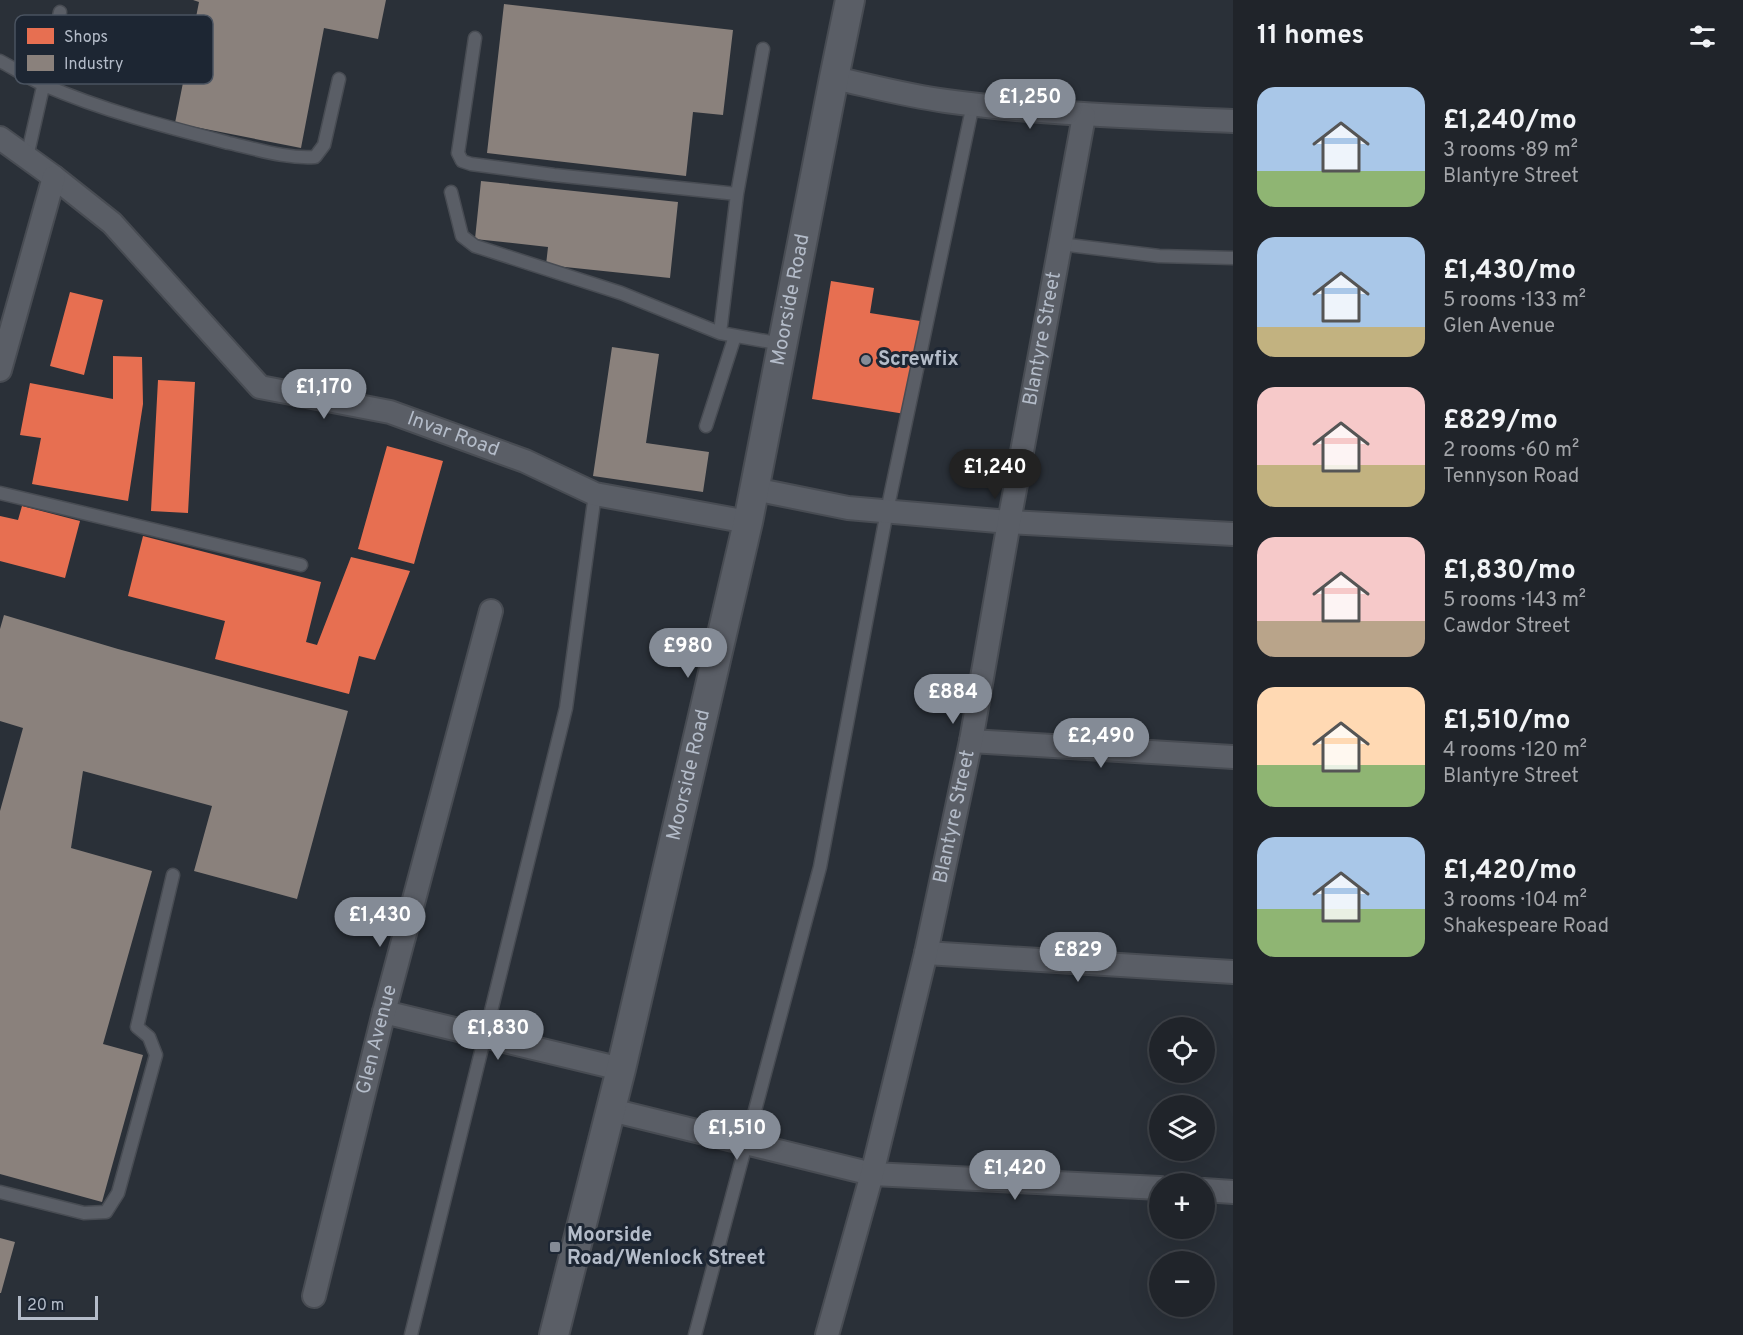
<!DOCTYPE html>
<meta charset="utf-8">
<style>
:root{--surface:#20242a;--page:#282c32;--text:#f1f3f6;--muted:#a2a4a8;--line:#3d4147;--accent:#848b96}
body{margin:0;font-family:Overpass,sans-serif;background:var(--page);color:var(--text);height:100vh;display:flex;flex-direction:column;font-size:22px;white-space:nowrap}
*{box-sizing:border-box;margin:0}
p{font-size:20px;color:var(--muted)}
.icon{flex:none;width:33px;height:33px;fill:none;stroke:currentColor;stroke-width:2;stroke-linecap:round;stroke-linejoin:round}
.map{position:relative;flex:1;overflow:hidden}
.drawer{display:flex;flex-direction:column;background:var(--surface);width:510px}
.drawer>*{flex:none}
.buttons{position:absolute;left:1149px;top:1017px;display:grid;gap:12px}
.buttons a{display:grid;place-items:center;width:66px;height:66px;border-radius:50%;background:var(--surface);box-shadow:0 6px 24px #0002,0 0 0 2px var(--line);font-size:30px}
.scale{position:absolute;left:18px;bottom:15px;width:80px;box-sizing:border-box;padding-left:6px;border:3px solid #b4bcc9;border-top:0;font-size:16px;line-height:21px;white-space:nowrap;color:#b4bcc9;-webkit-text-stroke:4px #1d2633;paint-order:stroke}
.price{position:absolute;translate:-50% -51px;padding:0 14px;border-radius:21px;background:var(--accent);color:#fff;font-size:20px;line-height:39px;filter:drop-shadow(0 2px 3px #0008)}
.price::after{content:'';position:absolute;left:50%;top:36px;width:18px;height:14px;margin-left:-9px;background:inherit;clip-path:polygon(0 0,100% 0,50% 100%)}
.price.selected{background:#222;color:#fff}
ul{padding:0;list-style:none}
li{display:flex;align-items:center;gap:18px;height:150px;padding:0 24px}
li span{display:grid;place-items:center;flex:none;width:168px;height:120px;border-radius:18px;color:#555}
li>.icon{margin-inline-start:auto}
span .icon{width:72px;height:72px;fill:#fffc;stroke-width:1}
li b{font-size:26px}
h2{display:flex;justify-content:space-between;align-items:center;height:72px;padding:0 24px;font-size:26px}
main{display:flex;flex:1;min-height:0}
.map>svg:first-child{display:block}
.shops{fill:#e76f51}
.industry{fill:#8a817c}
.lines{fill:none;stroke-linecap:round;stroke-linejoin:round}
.service-casing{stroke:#484c53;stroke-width:15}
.minor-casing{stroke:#484c53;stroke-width:26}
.tertiary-casing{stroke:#484c53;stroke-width:32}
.service{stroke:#5a5e66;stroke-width:12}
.minor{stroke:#5a5e66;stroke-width:22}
.tertiary{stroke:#5a5e66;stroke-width:28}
.poi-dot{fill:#848b96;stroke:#1d2633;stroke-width:2}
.labels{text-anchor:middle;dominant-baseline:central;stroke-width:6;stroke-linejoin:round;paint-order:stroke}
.street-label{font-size:20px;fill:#b4bcc9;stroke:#1d2633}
.poi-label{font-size:20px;font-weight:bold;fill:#b4bcc9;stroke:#1d2633;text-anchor:start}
.key{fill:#1d2633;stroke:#4a5360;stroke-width:1.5}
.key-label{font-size:16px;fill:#b4bcc9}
</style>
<main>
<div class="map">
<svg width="1233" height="1335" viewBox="0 0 1233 1335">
<rect width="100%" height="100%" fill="#2a3038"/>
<path class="shops" d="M831,281L874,288L870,313L920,321L905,414L812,399Z
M70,292L103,300L84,375L50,366Z
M113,356L142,357L143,404L128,501L32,484L41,438L20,435L30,383L113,399Z
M158,380L195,382L188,513L151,511Z
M387,446L443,461L414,564L358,549Z
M22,506L80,521L65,578L0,561V516L18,520Z
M143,536L321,582L306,642L317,645L351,557L410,571L375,660L359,656L349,694L215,659L225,621L128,596Z"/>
<path class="industry" d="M193,0H386L378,39L324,28L301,148L175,123L199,2Z
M504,4L733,30L723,115L693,112L686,176L487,153Z
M481,181L678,202L670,278L546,265L548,247L475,239Z
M612,347L659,354L646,443L709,452L703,492L593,476Z
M4,615L118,649L348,711L297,899L194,871L212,806L83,771L71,848L152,871L103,1044L143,1055L102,1202L0,1174V811L23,728L0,721V629Z
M0,1238L15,1242L1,1293H0Z"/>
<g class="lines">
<defs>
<path id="service" d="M475,38L458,153L462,161L471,164L554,175L737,194
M763,49L737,194L720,333L782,344
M0,61C15,69 29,78 44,85C104,111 167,127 229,143C257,149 286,159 315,157L324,145L339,79
M27,157L60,12
M451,192L462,236L475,246L621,293L720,333
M1060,244L1159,256L1233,258
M706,426L735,336
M0,493L301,565
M0,1192L84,1213L106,1212L118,1193L156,1055L149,1037L137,1027L173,875
M411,1335L566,708L595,494
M695,1335L820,867L887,511L973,104"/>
<g id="minor">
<path d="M834,78C871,86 908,96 946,101C1041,114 1137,117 1233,121"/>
<path id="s1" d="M0,138L54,177L112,223L260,387L390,412L525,461L595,494L748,522"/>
<path d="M0,370L54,177"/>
<path d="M754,489L848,508L1009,522L1233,534"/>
<path d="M971,741L1233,757"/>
<path d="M926,953L1233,972"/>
<path d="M384,1012L621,1069"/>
<path d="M611,1110L872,1174L1160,1188"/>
<path d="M1204,1190L1233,1192"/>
<path id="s2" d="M314,1296L384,1012L491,611"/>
<path id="s3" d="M827,1335L872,1174L926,953L971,741L1009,522L1084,116"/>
</g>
<g id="tertiary">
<path id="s4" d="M554,1335L621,1069L748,522L834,78L850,0"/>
</g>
</defs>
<use href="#service" class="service-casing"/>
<use href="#minor" class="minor-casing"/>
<use href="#tertiary" class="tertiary-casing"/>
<use href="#service" class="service"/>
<use href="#minor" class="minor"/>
<use href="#tertiary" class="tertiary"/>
</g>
<g class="poi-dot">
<circle cx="866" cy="360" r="6"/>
<rect x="549" y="1241" width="12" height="12" rx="3"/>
</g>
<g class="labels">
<g class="street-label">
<text stroke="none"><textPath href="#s4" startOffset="1062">Moorside Road</textPath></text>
<text stroke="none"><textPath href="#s3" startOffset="1020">Blantyre Street</textPath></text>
<text stroke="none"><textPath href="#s1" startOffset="561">Invar Road</textPath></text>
<text stroke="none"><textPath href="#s4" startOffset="576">Moorside Road</textPath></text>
<text stroke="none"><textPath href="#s3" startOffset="534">Blantyre Street</textPath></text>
<text stroke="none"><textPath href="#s2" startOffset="264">Glen Avenue</textPath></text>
</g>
<g class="poi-label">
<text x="878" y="360">Screwfix</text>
<text x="567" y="1236">Moorside<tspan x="567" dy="23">Road/Wenlock Street</tspan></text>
</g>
</g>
<rect x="15" y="15" width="198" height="69" rx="9" class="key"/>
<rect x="27" y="28" width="27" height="16" fill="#e76f51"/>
<rect x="27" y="55" width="27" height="16" fill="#8a817c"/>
<g class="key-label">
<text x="64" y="42">Shops</text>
<text x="64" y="69">Industry</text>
</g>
</svg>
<div class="buttons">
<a><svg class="icon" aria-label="locate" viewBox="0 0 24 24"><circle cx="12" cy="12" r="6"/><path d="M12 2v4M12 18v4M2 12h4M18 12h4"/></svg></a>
<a><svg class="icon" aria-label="layers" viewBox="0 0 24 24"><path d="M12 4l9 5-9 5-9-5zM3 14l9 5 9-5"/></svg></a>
<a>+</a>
<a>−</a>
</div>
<div class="scale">20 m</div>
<b class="price" style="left:1030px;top:130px">£1,250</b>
<b class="price" style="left:324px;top:420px">£1,170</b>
<b class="price selected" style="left:995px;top:500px">£1,240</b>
<b class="price" style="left:688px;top:679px">£980</b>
<b class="price" style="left:953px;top:725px">£884</b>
<b class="price" style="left:1101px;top:769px">£2,490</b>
<b class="price" style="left:380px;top:948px">£1,430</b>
<b class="price" style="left:1078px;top:983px">£829</b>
<b class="price" style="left:498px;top:1061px">£1,830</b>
<b class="price" style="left:737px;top:1161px">£1,510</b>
<b class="price" style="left:1015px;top:1201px">£1,420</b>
</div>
<section class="drawer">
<h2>11 homes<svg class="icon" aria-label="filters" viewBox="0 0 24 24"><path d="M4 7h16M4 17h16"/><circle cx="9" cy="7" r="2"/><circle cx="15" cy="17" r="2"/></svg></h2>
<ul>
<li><span style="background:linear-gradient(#a9c7e8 70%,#8fb573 0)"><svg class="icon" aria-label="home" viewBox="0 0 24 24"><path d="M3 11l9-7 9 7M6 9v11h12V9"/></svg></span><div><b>£1,240/mo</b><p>3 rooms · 89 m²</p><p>Blantyre Street</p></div></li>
<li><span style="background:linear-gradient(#a9c7e8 75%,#c2b280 0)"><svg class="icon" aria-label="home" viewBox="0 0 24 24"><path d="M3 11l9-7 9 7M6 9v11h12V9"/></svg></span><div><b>£1,430/mo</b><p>5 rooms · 133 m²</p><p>Glen Avenue</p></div></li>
<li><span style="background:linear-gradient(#f6c9c9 65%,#c2b280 0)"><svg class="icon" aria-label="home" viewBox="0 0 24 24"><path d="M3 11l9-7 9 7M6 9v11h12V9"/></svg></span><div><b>£829/mo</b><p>2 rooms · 60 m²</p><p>Tennyson Road</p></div></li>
<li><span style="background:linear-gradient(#f6c9c9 70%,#b9a48a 0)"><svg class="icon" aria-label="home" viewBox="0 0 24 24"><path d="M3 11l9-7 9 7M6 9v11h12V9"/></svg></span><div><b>£1,830/mo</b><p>5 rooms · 143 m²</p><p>Cawdor Street</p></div></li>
<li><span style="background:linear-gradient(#ffd9b3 65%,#8fb573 0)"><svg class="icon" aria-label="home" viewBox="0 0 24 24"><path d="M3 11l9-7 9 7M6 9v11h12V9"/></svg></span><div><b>£1,510/mo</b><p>4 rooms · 120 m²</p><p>Blantyre Street</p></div></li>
<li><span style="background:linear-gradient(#a9c7e8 60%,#8fb573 0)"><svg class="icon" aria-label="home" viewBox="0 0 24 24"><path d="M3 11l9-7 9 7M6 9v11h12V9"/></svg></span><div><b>£1,420/mo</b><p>3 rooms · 104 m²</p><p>Shakespeare Road</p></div></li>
</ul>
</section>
</main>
